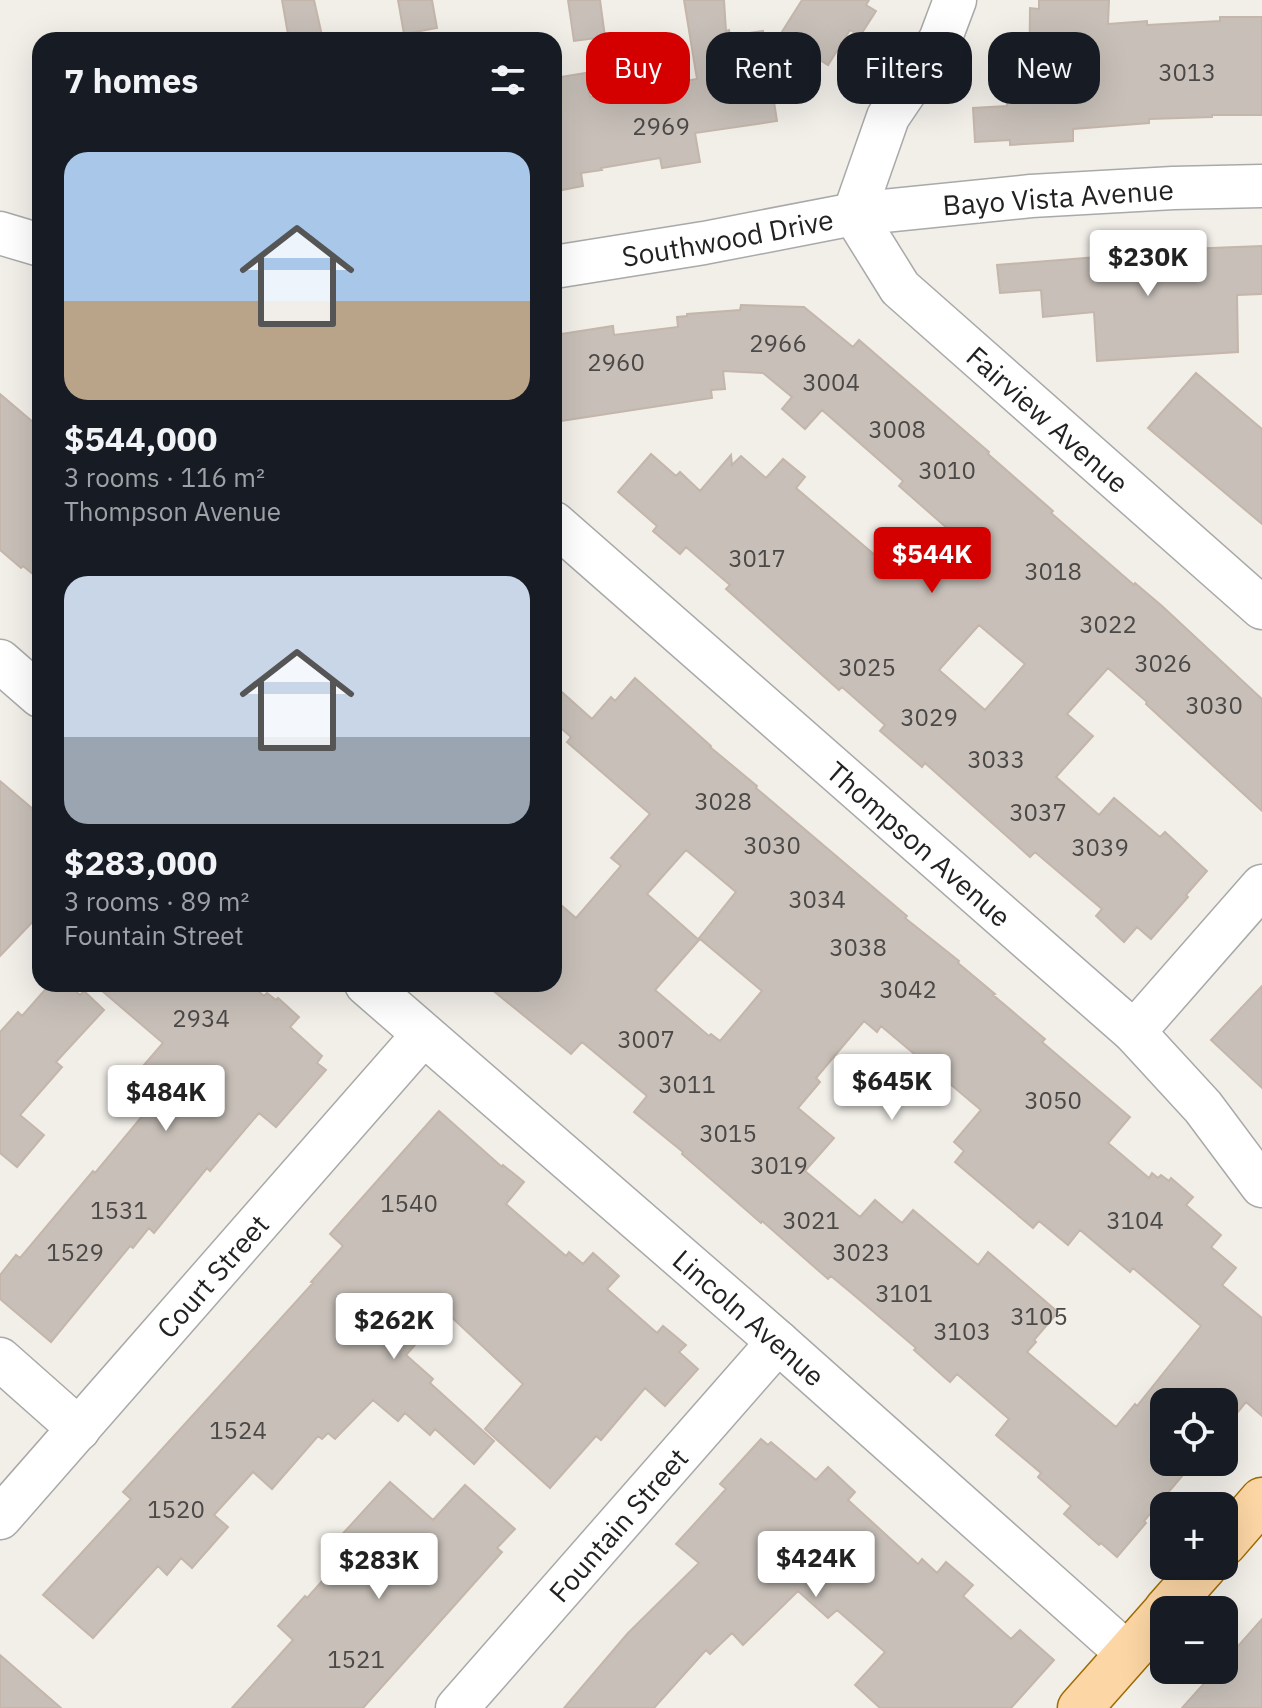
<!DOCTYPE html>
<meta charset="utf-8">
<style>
:root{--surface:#171b24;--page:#242831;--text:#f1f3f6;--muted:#9ea1a6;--accent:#d40000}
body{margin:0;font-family:"IBM Plex Sans",sans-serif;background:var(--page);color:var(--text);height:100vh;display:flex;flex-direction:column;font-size:30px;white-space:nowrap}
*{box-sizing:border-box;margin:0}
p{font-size:26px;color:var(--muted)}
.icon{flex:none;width:44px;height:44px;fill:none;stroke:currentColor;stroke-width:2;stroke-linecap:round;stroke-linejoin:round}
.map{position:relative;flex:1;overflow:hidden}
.panel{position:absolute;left:32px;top:32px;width:530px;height:960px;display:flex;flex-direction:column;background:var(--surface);border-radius:24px;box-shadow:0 8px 32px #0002}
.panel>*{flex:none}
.top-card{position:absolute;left:586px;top:32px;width:556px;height:72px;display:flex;gap:16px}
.controls{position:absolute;left:1150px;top:1388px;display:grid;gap:16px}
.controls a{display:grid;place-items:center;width:88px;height:88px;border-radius:16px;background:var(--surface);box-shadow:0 8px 32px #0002;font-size:40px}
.price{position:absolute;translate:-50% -68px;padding:0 18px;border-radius:8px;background:#fff;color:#222;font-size:26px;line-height:52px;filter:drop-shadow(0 2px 4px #0008)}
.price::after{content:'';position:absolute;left:50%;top:48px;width:24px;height:18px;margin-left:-12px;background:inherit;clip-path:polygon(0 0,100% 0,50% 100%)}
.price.on{background:var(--accent);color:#fff}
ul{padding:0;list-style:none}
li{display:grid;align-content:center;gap:16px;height:424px;padding:0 32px}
li span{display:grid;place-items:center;height:248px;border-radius:24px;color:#555}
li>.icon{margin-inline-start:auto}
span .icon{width:144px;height:144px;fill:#fffc;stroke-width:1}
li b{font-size:34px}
h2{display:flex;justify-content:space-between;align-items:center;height:96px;padding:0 32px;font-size:34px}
.chip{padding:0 28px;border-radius:24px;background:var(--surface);box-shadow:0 8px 32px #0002;font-size:28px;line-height:72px}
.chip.on{background:var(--accent);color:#fff}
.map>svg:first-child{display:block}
.building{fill:#c7bfb8;stroke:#c4b6ab;stroke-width:2;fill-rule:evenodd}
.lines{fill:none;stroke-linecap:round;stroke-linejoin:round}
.minor-casing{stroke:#a9a9a9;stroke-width:45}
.major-casing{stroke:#a06b00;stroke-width:47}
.minor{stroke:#fff;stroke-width:42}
.major{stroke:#fcd6a4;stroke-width:44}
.labels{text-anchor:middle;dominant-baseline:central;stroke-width:7;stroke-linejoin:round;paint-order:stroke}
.number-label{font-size:24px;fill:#4b4948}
.street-label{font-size:28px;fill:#222;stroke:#fff}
</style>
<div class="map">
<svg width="1262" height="1708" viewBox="0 0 1262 1708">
<rect width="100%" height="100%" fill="#f2efe9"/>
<path class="building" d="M282,0H314L323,40H289Z
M398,0H432L437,28L404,34Z
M568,0H600L605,37L574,41Z
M684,0H724L726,31L729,30L730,36L763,31L777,121L695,133L700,162L662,168L660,158L601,168L602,170L581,173L583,186L557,191L554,177V78L586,73L590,97L697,79Z
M802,0H869L866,5L876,11L860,36L850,30L828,65L780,35Z
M1039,0H1109L1108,24L1147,21V25L1220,21V17H1262V115H1212V117L1149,119V123L1073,129V141L1010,145V140L975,142L973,108L1007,106L1006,91L1029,89L1030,8L1039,9Z
M1262,246V294L1237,295L1238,352L1097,361L1094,312L1043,317L1041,290L1000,293L997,265L1135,254V251Z
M741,305L804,307L853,347L859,340L989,452L988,454L1053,511L1051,513L1134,585L1135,583L1162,606L1262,699V811L1146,704L1147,702L1108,668L1067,714L1093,736L1056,777L1099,815L1114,798L1160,837L1165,832L1207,871L1186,895L1188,897L1151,939L1137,927L1124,942L1096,916L1102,909L1035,852L1030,857L925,763L922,767L880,731L885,725L842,687L839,690L726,589L730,585L686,547L680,554L653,531L657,526L618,492L651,454L676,476L680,472L700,491L731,455L732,465L741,456L766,478L783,459L805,477L796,488L876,556L883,548L918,579L956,536L899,486L903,481L822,410L805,429L782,409L792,397L763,373L723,371L725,389L711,390L712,398L554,422V335L613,326L614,335L678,327L677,317L687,316V314L740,310ZM979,625L1025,664L985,710L939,670Z
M1196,373L1262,429V524L1148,428Z
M0,394L40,428V580L23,566L21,568L0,550Z
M635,678L711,746L710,747L757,786L756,788L907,916L905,918L959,961L958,963L995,994L993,995L1045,1039L1042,1042L1130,1117L1108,1143L1149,1178L1152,1173L1158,1178L1161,1175L1169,1181L1171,1178L1193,1197L1186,1205L1221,1235L1211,1247L1236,1268L1222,1285L1262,1318V1416L1246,1402L1224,1429V1402H1164V1462H1194L1144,1521L1146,1523L1117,1557L1101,1543L1099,1545L1064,1514L1071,1506L1038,1477L1041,1473L996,1435L1009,1419L957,1374L950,1382L914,1350L916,1348L855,1296L831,1276L828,1279L762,1221L761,1223L682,1154L683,1152L634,1112L647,1096L582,1042L571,1054L485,984H554V899L576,918L621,866L611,858L650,814L567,742L571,737L554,722V685L592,719L611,697L615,701ZM686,850L736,892L699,938L762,991L720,1041L711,1034L709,1036L655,990L699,940L647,894ZM864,1021L877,1032L881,1026L981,1110L954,1142L964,1151L955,1162L1033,1228L1039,1221L1068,1245L1080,1230L1130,1272L1133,1268L1201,1326L1137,1406L1135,1404L1116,1427L1027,1352L1036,1342L1034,1340L1058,1312L988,1252L978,1265L913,1210L902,1223L875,1200L860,1217L805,1171L834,1138L798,1108L820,1082L816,1078Z
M0,781L40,815V914L0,956Z
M50,984H68L80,995L84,991L104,1010L56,1062L62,1067L20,1115L44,1135L17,1167L0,1153V1032L18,1012L22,1016Z
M94,984H250L264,996L267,993L276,1000L278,998L299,1017L290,1027L322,1056L317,1063L326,1070L276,1127L259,1113L210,1171L207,1168L154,1233L149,1228L133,1248L130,1246L51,1342L0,1299V1275L16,1255L20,1258L93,1171L95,1173L149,1108L125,1087L163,1043Z
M1262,986V1088L1211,1040Z
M439,1111L502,1167L503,1165L524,1182L506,1204L566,1256L569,1252L583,1264L593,1253L619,1276L607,1289L657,1333L663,1326L686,1345L679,1352L698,1369L665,1406L645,1388L601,1440L596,1436L550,1488L485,1429L523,1384L445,1311L406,1355L433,1379L430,1383L494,1441L474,1464L435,1429L430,1435L405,1413L398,1421L373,1400L335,1439L328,1433L322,1439L318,1436L272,1489L253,1472L214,1515L228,1527L192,1568L181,1558L167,1575L158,1566L93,1638L43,1595L131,1499L123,1492L313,1283L311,1282L343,1246L330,1234Z
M761,1439L768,1445L771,1442L816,1480L828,1467L855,1492L848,1500L918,1564L922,1559L937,1573L946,1562L973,1585L963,1596L1011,1639L1020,1630L1054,1660L1011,1708H880L855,1685L885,1652L837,1610L828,1618L798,1591L743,1645L732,1633L710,1654L706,1650L654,1708H564L628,1633L699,1563L676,1544L726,1489L720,1484Z
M390,1482L433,1520L465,1485L515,1529L497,1548L502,1552L363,1708H232L293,1640L278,1626L305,1596L307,1598L349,1551L337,1540Z
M1262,1619V1708H1182L1216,1670H1224V1662Z
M0,1655L61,1708H0Z"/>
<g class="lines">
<defs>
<g id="minor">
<path id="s1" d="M1262,186L1173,188L1031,196L854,214L900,288L1262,608"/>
<path d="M0,233L40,245"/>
<path id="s2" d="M554,267L704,243L854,214L888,117L940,40L955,0"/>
<path id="s3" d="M554,523L1134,1032L1203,1107L1262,1186"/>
<path d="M0,661L40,696"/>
<path id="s4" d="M366,984L778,1342L1128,1654"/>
<path d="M1134,1032L1262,886"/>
<path d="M0,1359L79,1429"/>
<path id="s5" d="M0,1518L423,1035"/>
<path id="s6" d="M457,1708L778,1342"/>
</g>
<path id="major" d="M1224,1544L1262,1500
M1166,1610L1205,1566
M1080,1708L1164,1613"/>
</defs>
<use href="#minor" class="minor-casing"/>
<use href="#major" class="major-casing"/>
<use href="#minor" class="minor"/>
<use href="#major" class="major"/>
</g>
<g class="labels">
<g class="number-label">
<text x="1187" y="72">3013</text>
<text x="661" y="126">2969</text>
<text x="778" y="343">2966</text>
<text x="616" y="362">2960</text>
<text x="831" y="382">3004</text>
<text x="897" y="429">3008</text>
<text x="947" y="470">3010</text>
<text x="757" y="558">3017</text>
<text x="1053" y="571">3018</text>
<text x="1108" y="624">3022</text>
<text x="1163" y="663">3026</text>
<text x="867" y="667">3025</text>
<text x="1214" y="705">3030</text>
<text x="929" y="717">3029</text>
<text x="996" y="759">3033</text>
<text x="723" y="801">3028</text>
<text x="1038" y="812">3037</text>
<text x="772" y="845">3030</text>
<text x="1100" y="847">3039</text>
<text x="817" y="899">3034</text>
<text x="858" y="947">3038</text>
<text x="908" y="989">3042</text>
<text x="201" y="1018">2934</text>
<text x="646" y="1039">3007</text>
<text x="687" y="1084">3011</text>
<text x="1053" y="1100">3050</text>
<text x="728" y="1133">3015</text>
<text x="779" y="1165">3019</text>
<text x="409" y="1203">1540</text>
<text x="119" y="1210">1531</text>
<text x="811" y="1220">3021</text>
<text x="1135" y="1220">3104</text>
<text x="75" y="1252">1529</text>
<text x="861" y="1252">3023</text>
<text x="904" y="1293">3101</text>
<text x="1039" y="1316">3105</text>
<text x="962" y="1331">3103</text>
<text x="238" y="1430">1524</text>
<text x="176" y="1509">1520</text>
<text x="356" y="1659">1521</text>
</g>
<g class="street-label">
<text transform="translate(1058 197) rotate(-4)">Bayo Vista Avenue</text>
<text stroke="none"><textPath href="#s2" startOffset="176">Southwood Drive</textPath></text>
<text stroke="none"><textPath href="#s1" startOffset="694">Fairview Avenue</textPath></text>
<text stroke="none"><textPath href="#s3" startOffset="486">Thompson Avenue</textPath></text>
<text stroke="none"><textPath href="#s5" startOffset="322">Court Street</textPath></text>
<text stroke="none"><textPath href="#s4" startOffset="508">Lincoln Avenue</textPath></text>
<text stroke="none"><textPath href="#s6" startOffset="244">Fountain Street</textPath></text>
</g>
</g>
</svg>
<div class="controls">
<a><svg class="icon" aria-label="locate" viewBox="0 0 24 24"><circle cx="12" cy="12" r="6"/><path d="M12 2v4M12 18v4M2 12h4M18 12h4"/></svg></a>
<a>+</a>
<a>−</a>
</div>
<b class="price" style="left:1148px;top:298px">$230K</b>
<b class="price on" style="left:932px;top:595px">$544K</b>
<b class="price" style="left:892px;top:1122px">$645K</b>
<b class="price" style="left:166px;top:1133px">$484K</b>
<b class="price" style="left:394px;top:1361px">$262K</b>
<b class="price" style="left:816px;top:1599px">$424K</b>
<b class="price" style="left:379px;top:1601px">$283K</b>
<div class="top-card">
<a class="chip on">Buy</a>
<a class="chip">Rent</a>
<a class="chip">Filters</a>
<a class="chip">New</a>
</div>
<section class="panel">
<h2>7 homes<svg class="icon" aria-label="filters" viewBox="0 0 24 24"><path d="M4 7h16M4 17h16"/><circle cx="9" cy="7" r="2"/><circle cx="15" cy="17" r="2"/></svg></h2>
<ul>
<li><span style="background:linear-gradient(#a9c7e8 60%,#b9a48a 0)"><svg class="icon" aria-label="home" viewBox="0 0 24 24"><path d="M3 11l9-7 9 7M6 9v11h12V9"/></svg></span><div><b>$544,000</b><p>3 rooms · 116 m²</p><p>Thompson Avenue</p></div></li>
<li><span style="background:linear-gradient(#c9d6e8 65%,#9aa5b1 0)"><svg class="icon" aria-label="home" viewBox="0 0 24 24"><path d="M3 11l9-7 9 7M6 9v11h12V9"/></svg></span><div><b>$283,000</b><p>3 rooms · 89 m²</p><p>Fountain Street</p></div></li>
</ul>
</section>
</div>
